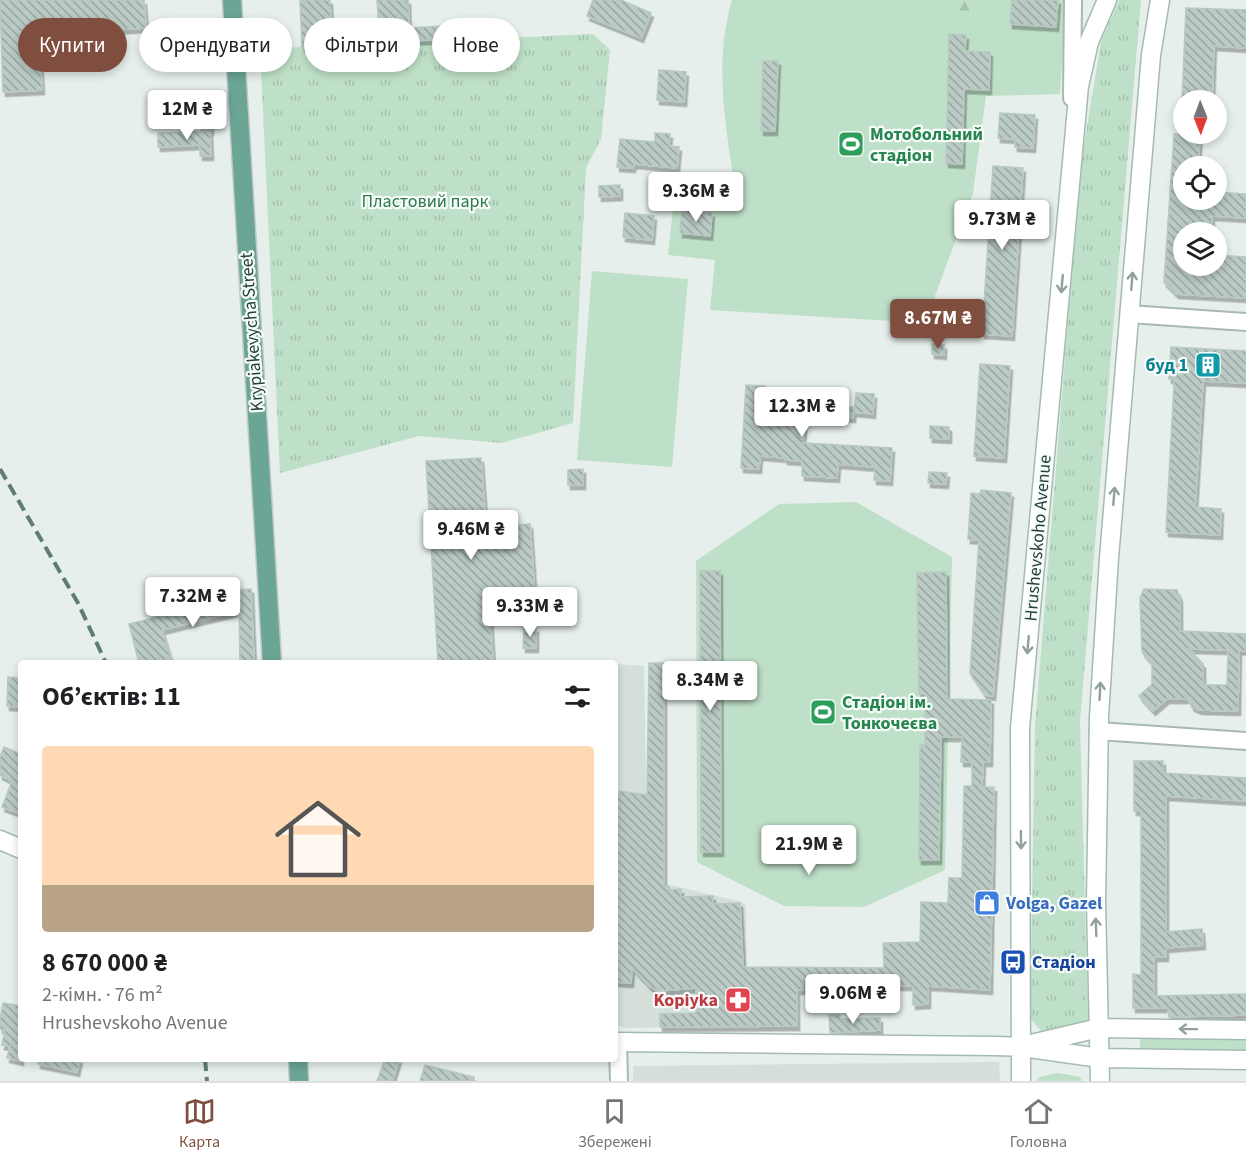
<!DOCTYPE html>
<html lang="uk">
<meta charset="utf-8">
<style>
:root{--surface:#fff;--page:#f6f6f6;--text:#202124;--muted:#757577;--line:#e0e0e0;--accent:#7f4e3f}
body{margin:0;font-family:"Source Sans 3",sans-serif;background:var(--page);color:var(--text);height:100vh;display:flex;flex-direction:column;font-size:22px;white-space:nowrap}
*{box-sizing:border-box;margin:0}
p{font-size:20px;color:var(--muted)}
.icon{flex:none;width:33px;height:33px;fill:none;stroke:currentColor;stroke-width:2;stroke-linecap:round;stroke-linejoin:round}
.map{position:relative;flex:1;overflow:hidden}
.sheet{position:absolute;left:18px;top:660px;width:600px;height:402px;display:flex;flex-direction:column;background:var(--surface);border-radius:6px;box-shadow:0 3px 9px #0003}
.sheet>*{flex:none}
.top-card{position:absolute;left:18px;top:18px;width:600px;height:54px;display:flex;gap:12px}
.needle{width:39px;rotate:179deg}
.buttons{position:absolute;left:1173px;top:90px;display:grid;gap:12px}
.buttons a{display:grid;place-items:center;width:54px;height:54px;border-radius:50%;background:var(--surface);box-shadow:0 3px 9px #0003;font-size:30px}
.price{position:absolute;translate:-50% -51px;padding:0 14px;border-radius:6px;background:#fff;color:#222;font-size:20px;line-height:39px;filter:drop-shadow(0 2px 3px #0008)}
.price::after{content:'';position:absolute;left:50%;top:36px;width:18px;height:14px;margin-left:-9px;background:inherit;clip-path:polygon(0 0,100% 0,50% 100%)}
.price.on{background:var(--accent);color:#fff}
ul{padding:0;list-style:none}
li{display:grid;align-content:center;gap:12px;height:318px;padding:0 24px}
li span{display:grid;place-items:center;height:186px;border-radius:6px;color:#555}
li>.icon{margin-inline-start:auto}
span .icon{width:108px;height:108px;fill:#fffc;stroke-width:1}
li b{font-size:26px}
h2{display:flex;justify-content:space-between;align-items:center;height:72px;padding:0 24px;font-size:26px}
.tag{padding:0 21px;border-radius:27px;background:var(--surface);box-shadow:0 3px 9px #0003;font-size:21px;line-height:54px}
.tag.on{background:var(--accent);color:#fff}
.menu{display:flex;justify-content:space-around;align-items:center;height:84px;border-top:2px solid var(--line);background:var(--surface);font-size:16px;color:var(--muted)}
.menu a{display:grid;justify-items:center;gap:3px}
.menu .on{color:var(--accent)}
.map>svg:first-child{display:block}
.built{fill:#d4dfda}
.grass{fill:#bfe0c8}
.forest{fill:url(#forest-firs)}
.park{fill:url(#park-tufts)}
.building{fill:url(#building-back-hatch);stroke:#b8c9c2;stroke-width:1.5;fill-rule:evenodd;filter:url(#shadow)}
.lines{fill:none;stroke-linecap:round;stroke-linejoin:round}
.street-casing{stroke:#a8b8b2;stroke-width:20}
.secondary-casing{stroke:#a4bbb3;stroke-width:21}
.primary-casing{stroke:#c2cac8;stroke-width:21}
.street{stroke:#fff;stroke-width:16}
.secondary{stroke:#fff;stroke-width:18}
.primary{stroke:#6aa596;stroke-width:18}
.rail{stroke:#5f7d75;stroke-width:4;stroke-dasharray:12 6;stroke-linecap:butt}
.oneway{stroke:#92a09c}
.labels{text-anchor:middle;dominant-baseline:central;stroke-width:4.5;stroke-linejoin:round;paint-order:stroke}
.leisure-label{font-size:18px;font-weight:bold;fill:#27864d;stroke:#f7fbf9;text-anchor:start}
.park-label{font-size:18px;fill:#2d7a4b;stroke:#f7fbf9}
.street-label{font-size:18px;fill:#24423a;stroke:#f7fbf9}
.culture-label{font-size:18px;font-weight:bold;fill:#0d838f;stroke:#f7fbf9;text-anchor:end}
.shop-label{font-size:18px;font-weight:bold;fill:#366cbe;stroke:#f7fbf9;text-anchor:start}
.transit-label{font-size:18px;font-weight:bold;fill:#164399;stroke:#f7fbf9;text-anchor:start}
.health-label{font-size:18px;font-weight:bold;fill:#be3a42;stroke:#f7fbf9;text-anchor:end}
</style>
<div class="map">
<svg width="1246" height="1081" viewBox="0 0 1246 1081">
<defs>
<pattern id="forest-firs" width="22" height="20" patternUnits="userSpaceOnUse" patternTransform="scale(1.5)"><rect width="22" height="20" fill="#bfe0c8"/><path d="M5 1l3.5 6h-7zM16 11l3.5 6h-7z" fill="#a4c1ad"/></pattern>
<pattern id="park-tufts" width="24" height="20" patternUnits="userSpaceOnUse" patternTransform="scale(1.5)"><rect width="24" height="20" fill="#bfe0c8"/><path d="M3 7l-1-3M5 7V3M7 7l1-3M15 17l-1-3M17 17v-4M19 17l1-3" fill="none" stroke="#a4c1ad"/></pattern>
<pattern id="building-back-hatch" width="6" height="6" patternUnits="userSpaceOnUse" patternTransform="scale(1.5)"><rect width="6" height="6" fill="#bbcac4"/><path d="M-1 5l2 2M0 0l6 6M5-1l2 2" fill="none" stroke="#98a6a0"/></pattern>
<filter id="shadow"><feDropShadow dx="2.5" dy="4.5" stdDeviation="0" flood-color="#0004"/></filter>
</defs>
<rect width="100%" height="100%" fill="#e6efeb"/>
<path class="built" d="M615,664L644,666L648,883L675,886L742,902L746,906L748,1026L626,1028L615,1024Z
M999,1062L1000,1081H633V1066Z"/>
<path class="grass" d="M732,0H1066L1060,94L986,96L973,193L925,323L710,310L715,260L668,255L676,180L734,183C725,121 714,61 732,0Z
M592,271L688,279L672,467L577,460Z
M856,502L952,557L945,870L864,907L784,906L697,862L696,561L779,504Z
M1140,1038L1246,1040V1052L1140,1050Z"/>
<path class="forest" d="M943,0H972L973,19H965L957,10Z"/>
<path class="park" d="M1119,0H1141L1080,721L1088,1020L1076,1031L1042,1032L1030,1018L1035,725L1081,163L1101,42Z
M593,34L610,50L601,139L586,168L573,423L502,443L419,436L280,473L260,49Z
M1058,1073L1080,1077L1082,1081H1037L1039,1077Z"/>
<path class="building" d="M0,0H144L146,28L39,34L42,90L3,92Z
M300,0H330L331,32L379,30L377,0H408L409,28L463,25V38L302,47Z
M593,0H621L651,13L641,38L587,16Z
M1012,0H1058L1056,27L1010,24Z
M1186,8L1246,10V48L1214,46L1212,100H1182Z
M949,34L966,35L965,51L990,52L989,90L964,89L962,164L946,163Z
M763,61H778L775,131H761Z
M659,70L686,72L684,102L657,100Z
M201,112H211V131H201Z
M1000,113L1035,115L1033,148L1015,147V139L998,138Z
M210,131L211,156H200V145L158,147V133Z
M655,133L670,134L669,146L679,147L677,168L634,164L633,168L617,167L620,139L655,142Z
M1174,134H1200L1198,166H1184V200H1216V192L1246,194V218L1212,216L1211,232H1184V266H1216V255L1246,257V298L1176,294L1164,282Z
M993,166L1023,168L1012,336L982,334Z
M620,185V196L599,197V186Z
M682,209L712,213L710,236L680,233Z
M625,213L654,216L652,240L623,237Z
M932,344L944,345V355L932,354Z
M1171,347L1246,351V383L1203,381L1195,507L1221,509L1220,535L1166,532L1174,384V379H1169Z
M980,364L1010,366L1004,458L974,456Z
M746,385L765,386L764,398L778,399V403L854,407L853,418L805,415L803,443L892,448L890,481L874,480L875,467L838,464L837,478L802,476V461L785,460V458L760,456L759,469L741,468Z
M856,393L874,394L873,414L854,412Z
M930,426L949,427V439L930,438Z
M481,458L486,527L530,524L535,597L489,600L493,661L438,663L426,461Z
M583,469V485H568V470Z
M929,472L947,473L946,484L928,483Z
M981,490L1011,493L993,696L985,695L970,673L979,540L968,539L971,493L980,494Z
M700,571H720L721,852H701Z
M946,572L947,699L991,700L990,762H983L982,787H994L990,990L928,986V1004L913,1005V986H894V980H803V990H797V1026L660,1027V1014L696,1013V988L659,991L650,987L632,968L631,983L615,982V814L619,791L647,795L649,663H664V886H669V890L681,889V897L713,896V904L740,903L743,967L884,968L883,943L920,942L921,902L948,903L949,878H962L964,786H972V762H961L962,737H941L939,860H919L920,745H925V694H919L917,573Z
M251,589L254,663H240L239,611L162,630L171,659L157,663H139L129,624L238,597V590Z
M1144,589L1177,590L1180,598V631L1246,634V651L1239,650L1238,711L1199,710L1192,707L1188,699H1167L1153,711L1139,696L1152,684V663L1142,652L1140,598ZM1189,649L1228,650L1227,685H1203V664Z
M524,628H536V648H523Z
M8,677L21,678V707L7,706Z
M4,747L21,754V814L2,807L12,781L0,775V757Z
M1134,761H1163V773L1246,778V801L1166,796V932L1202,929L1203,945L1166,948V957H1154V996L1246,994V1015L1169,1017L1168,1008H1133V974L1141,975V811H1134Z
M3,1003L21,1006V1061L7,1058L10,1046L2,1045L5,1030L0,1029V1019Z
M829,1015H840V1019L880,1018V1030L830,1033Z
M38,1059H80L77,1072L38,1064Z
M385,1059H399L392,1081H377Z
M425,1065L474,1077V1081H420Z"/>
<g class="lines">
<defs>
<path id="street" d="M1072,98L1073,0
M1129,314L1246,322
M1098,731L1246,741
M618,1043L619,1081"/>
<path id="secondary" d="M0,840L21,849
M615,1042L995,1046L1022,1047L1100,1058L1246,1060
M1031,1044L1099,1028L1246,1030
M1021,1081L1020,728L1079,86L1089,42L1107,0
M1100,1081L1096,902L1099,717L1109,558L1151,55L1160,0"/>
<path id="primary" d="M232,0L272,663
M298,1059L299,1081"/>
</defs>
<use href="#street" class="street-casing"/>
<use href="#secondary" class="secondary-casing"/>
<use href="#primary" class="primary-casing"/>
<use href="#street" class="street"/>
<use href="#secondary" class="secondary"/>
<use href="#primary" class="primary"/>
<path class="rail" d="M0,469L78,603L106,663
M205,1059L207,1081"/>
</g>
<defs><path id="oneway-shaft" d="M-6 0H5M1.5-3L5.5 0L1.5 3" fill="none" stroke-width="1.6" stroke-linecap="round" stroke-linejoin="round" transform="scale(1.5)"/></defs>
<g class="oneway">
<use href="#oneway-shaft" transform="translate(1132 281) rotate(-85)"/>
<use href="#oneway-shaft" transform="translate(1062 284) rotate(95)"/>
<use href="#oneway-shaft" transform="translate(1114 496) rotate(-85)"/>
<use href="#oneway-shaft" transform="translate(1028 645) rotate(95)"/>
<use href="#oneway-shaft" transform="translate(1100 691) rotate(-87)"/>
<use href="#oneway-shaft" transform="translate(1021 840) rotate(89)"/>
<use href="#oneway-shaft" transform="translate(1096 927) rotate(-92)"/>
<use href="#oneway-shaft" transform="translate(1188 1029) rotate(-179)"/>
</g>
<defs>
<symbol id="stadium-square" viewBox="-11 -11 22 22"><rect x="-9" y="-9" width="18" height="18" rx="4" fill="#2e9e5b" stroke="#f7fbf9"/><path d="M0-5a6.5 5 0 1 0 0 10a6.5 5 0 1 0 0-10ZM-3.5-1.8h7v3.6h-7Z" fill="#fff"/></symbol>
<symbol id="building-square" viewBox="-11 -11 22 22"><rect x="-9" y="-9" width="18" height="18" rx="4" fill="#0f9aa8" stroke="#f7fbf9"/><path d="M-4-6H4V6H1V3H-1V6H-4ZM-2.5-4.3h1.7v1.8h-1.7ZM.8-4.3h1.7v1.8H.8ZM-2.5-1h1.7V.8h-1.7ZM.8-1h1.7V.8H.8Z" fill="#fff"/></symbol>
<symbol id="shop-square" viewBox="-11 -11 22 22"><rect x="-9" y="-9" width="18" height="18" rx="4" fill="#3f7fe0" stroke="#f7fbf9"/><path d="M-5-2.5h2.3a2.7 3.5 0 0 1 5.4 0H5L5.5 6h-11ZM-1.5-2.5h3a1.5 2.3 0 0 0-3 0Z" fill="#fff"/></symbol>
<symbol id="bus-square" viewBox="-11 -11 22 22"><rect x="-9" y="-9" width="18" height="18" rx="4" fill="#1a4fb4" stroke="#f7fbf9"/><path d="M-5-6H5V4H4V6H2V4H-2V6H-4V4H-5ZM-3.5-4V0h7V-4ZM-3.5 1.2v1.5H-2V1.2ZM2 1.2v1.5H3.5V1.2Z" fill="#fff"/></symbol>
<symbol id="pharmacy-square" viewBox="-11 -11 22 22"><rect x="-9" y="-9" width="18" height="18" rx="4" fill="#e0444e" stroke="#f7fbf9"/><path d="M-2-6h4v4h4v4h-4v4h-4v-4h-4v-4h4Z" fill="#fff"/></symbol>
</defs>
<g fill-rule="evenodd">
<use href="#stadium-square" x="836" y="129" width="30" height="30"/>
<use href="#building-square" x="1193" y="350" width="30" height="30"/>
<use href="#stadium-square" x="808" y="697" width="30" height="30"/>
<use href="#shop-square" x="972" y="888" width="30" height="30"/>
<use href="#bus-square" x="998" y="947" width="30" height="30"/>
<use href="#pharmacy-square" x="723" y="985" width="30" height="30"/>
</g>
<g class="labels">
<g class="leisure-label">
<text x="870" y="134">Мотобольний<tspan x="870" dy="21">стадіон</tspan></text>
<text x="842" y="702">Стадіон ім.<tspan x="842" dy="21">Тонкочеєва</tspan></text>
</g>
<g class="park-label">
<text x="425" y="201">Пластовий парк</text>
</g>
<g class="street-label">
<text transform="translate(252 332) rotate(-94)">Krypiakevycha Street</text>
<text transform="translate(1038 538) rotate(-85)">Hrushevskoho Avenue</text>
</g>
<g class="culture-label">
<text x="1188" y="365">буд 1</text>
</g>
<g class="shop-label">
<text x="1006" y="903">Volga, Gazel</text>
</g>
<g class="transit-label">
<text x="1032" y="962">Стадіон</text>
</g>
<g class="health-label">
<text x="718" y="1000">Kopiyka</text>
</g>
</g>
</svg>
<div class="buttons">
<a><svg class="needle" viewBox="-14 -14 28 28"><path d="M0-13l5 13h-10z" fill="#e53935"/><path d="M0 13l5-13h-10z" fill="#757577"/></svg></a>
<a><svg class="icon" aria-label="locate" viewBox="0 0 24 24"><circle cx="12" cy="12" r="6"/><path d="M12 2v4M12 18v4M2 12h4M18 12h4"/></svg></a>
<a><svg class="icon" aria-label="layers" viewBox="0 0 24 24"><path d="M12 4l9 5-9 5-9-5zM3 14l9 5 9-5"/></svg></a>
</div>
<b class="price" style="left:187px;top:141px">12M ₴</b>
<b class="price" style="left:696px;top:223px">9.36M ₴</b>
<b class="price" style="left:1002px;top:251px">9.73M ₴</b>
<b class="price on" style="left:938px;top:350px">8.67M ₴</b>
<b class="price" style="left:802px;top:438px">12.3M ₴</b>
<b class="price" style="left:471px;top:561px">9.46M ₴</b>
<b class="price" style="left:193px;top:628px">7.32M ₴</b>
<b class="price" style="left:530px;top:638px">9.33M ₴</b>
<b class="price" style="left:710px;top:712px">8.34M ₴</b>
<b class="price" style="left:809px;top:876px">21.9M ₴</b>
<b class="price" style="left:853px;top:1025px">9.06M ₴</b>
<div class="top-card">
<a class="tag on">Купити</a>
<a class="tag">Орендувати</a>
<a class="tag">Фільтри</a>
<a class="tag">Нове</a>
</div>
<section class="sheet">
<h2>Об’єктів: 11<svg class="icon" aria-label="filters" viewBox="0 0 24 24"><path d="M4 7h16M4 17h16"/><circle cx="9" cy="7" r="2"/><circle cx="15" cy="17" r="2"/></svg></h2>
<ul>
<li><span style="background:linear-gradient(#ffd9b3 75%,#b9a48a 0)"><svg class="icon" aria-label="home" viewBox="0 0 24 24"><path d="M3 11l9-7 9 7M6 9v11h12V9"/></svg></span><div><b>8 670 000 ₴</b><p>2-кімн. · 76 m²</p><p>Hrushevskoho Avenue</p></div></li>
</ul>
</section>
</div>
<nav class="menu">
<a class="on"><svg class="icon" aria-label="map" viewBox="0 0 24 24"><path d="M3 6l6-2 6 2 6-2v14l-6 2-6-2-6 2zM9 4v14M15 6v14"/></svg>Карта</a>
<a><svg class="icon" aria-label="saved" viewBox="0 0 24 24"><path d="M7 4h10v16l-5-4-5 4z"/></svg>Збережені</a>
<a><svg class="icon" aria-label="home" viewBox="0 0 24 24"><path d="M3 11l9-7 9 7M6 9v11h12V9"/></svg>Головна</a>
</nav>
